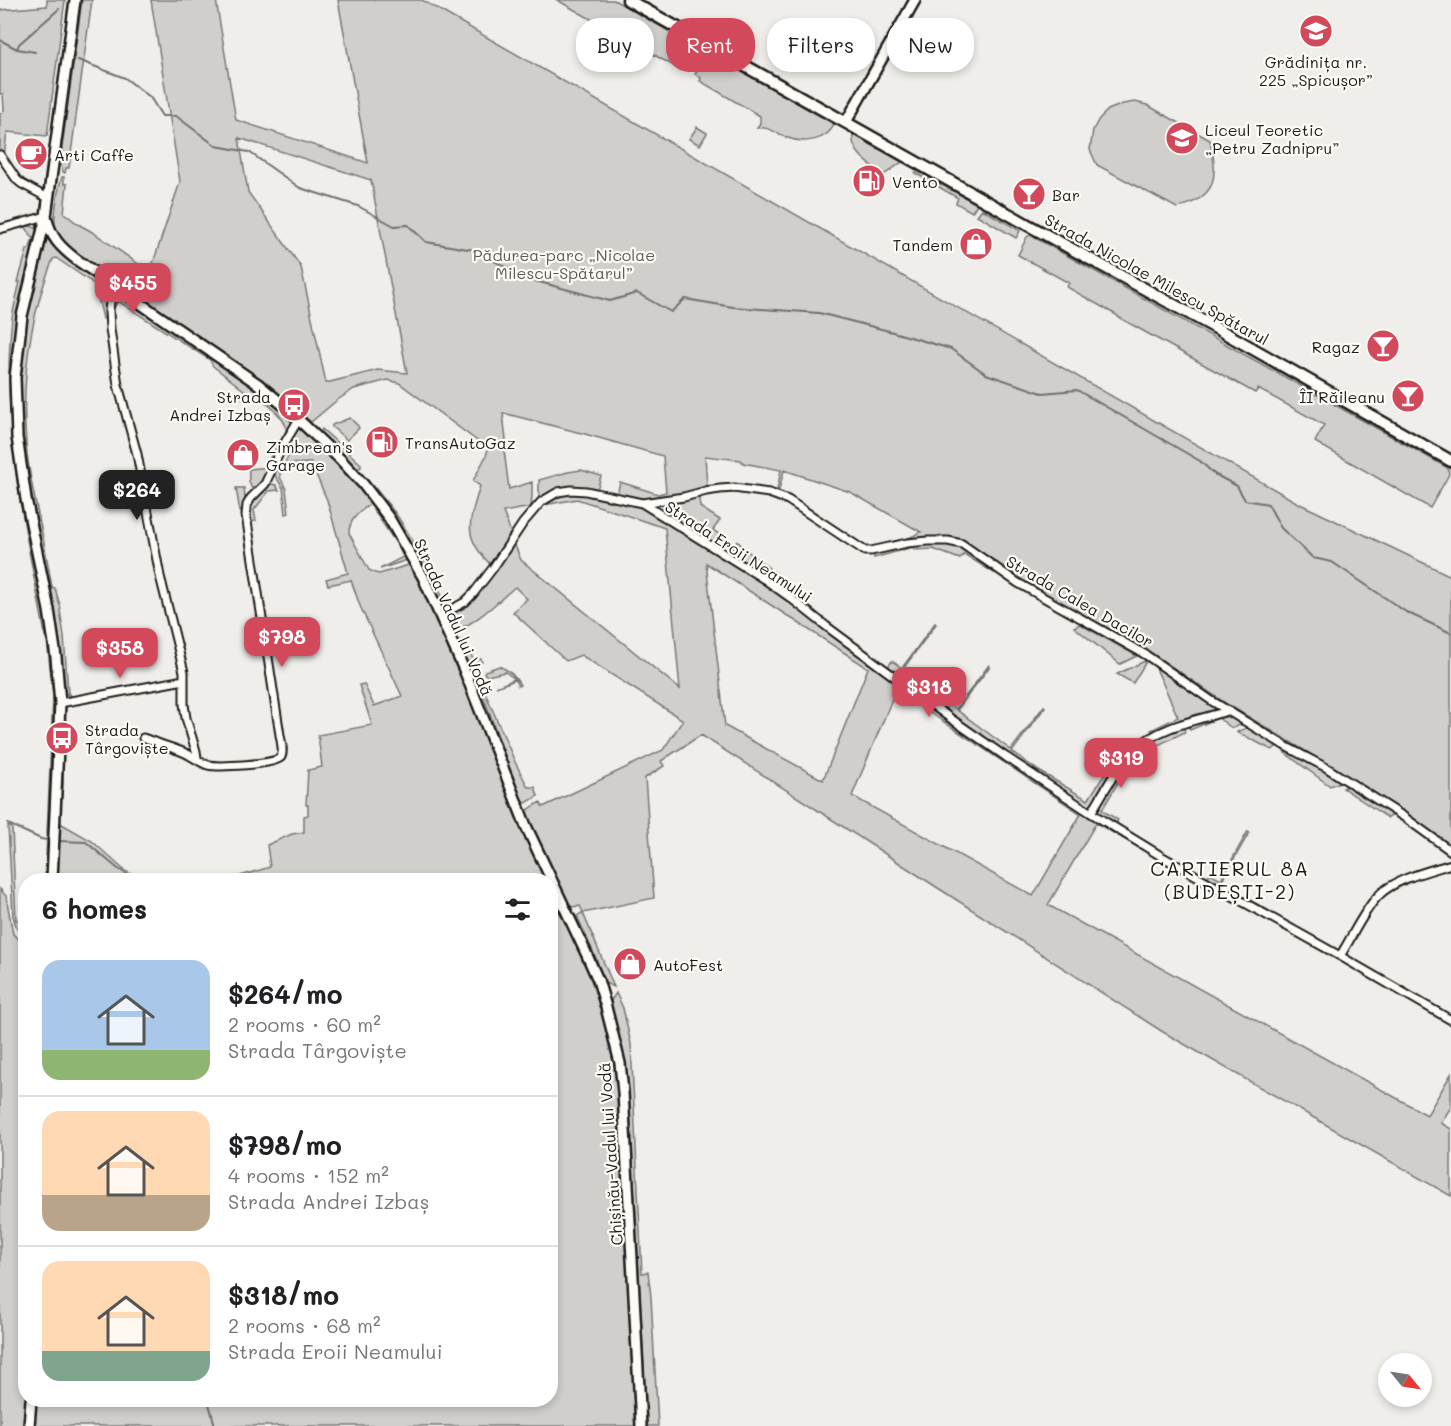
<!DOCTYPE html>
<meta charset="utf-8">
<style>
:root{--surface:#fff;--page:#f2f2f2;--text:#202124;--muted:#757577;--line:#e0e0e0;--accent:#d1495b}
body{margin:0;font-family:Mali,sans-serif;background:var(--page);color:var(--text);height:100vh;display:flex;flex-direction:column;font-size:22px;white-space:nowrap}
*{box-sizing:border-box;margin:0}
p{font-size:20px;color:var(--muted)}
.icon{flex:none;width:33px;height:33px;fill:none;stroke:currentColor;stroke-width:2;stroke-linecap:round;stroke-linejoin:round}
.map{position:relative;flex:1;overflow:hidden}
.details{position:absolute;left:18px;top:873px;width:540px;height:534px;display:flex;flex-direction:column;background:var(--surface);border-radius:24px;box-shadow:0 3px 9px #0003}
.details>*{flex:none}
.hud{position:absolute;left:576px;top:18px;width:570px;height:54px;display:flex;gap:12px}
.needle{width:39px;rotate:120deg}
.controls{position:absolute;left:1378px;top:1353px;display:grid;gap:12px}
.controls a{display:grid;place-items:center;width:54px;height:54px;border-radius:50%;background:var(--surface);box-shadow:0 3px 9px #0003;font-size:30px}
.price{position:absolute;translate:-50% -51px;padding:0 14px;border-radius:12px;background:var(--accent);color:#fff;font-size:20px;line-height:39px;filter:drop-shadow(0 2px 3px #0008)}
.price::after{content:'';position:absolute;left:50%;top:36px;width:18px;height:14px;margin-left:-9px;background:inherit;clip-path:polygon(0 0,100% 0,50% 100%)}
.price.current{background:#222;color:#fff}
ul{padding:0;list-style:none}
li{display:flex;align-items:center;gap:18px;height:150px;padding:0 24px}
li+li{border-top:2px solid var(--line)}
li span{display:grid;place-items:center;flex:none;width:168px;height:120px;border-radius:18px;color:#555}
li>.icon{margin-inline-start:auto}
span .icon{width:72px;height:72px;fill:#fffc;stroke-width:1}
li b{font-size:26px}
h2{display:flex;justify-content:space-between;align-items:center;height:72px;padding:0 24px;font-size:26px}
.pill{padding:0 21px;border-radius:24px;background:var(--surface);box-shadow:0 3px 9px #0003;font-size:21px;line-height:54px}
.pill.current{background:var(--accent);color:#fff}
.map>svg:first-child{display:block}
.green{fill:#d0cfcc;stroke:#767674;stroke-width:1.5;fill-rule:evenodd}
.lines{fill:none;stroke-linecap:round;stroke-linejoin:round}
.stream{stroke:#706f6d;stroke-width:2}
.street-casing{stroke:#1c1c1c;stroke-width:11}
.secondary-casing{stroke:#1c1c1c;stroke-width:14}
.primary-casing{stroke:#1c1c1c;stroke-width:15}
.street{stroke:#fdfcf7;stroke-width:7}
.secondary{stroke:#fdfcf7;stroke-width:9}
.primary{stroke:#fdfcf7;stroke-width:10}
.labels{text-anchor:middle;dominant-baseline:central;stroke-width:4.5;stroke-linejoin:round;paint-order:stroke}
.poi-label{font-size:16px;fill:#1c1c1c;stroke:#fdfcf7;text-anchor:start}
.park-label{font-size:16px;fill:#5b5b5a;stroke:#fdfcf7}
.street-label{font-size:16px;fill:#1c1c1c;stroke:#fdfcf7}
.quarter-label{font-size:20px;letter-spacing:1.5px;fill:#1c1c1c;stroke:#fdfcf7}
</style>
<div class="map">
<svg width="1451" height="1426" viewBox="0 0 1451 1426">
<rect width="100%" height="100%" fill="#f0eeea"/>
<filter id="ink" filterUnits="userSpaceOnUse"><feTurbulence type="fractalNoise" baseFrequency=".0167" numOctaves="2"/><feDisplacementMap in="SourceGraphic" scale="12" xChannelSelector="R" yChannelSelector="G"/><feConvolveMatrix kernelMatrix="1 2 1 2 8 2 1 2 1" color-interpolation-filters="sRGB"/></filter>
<g filter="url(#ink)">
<path class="green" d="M47,0H65L47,136L7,132L4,158L0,151V113H2L4,110L3,94H0V10L47,6Z
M82,0H92L69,168H66L65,173L63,172L60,162Z
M151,0H216L236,120L368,163L338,0H422L1298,503L1451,576V847L1407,815L1332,767L1227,704L1147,650L1001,569L956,540L878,546L911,537L921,532L850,492L784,470L779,490H777L781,470L743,463L741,460L705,456L707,486L684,495L641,500L617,495L620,482L658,494L666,492L663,456L585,434L503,413L507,449L504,450L509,489L532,482V495L531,507L503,512L511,533L490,564C461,535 470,521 480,486L473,481L486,456L488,449L399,383L388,380L354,389L336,401L311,422L261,381L72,252C67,247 59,240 56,234C52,225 58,187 62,177H64V184H67L64,213L78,224L94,233L150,272L180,182ZM239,138L371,180L407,373L378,370L326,383L301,267L248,192Z
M557,0H614L702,50L689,71L684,68L681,70Z
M708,53L834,124C828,141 803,144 788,138C777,134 769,126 757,128L760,123V116L700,81L701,78L695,74Z
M1135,102L1147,105L1210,140C1218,177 1218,197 1177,208L1097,165L1090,150L1093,130L1099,119L1108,110L1123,104Z
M697,127L707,133L700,145L689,139Z
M853,134L902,162L885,174H882C870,164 850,152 853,134Z
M917,171L977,204L972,212L956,203L958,198L915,173Z
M982,209L1019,230L1020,231L1016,238L977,215Z
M25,226C31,226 35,226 38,231L15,333L11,390L53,666L55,698L48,880H45L53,696L47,640L46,639C26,534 0,426 12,318C14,306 17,294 20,282H18L27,250L30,248L33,238Z
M1030,235L1448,468L1449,474L1447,478L1430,508L1315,442L1324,425L1258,389L1255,393L1118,317V316L1067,287L1069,283L1018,255L1027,237Z
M46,237L54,247L104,284L107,289L108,317L103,319L97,292L94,284L56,258L53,259C29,319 21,379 26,443C28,471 35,498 40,524C45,545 48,566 52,587L55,588L61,609L60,610L64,636L68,693L71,696H69L61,689C60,671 61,652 58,634C44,548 14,464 18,376C20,329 35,283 46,237Z
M118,292L258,389L295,421L271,459L265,461L269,459C273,452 285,438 286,430C288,420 264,400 256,395L242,398L240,393L245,391L213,366L210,360L118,301L114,308V300Z
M350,418L358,426L359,428L347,440L332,427V425Z
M300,425L341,464L373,502C362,510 349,518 349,533L369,570L375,573L379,574L412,564C462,667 496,777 545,880H227L270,867L267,845L292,834L304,832V816L308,815V805H306L308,770L322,767L318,735L372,725L359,685L364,684L374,706L402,696L360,606L351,580L328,585L326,579L348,573L327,500L311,463L284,464L296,443L290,439Z
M322,429L361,464V467L357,469L321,433Z
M270,467C268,472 255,502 250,484C248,480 249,473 249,469Z
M274,468L280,471V477L286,489L289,513L286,514L283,488L274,474Z
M581,470L601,476L597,490L578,487H568L539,500V480L568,472Z
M272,484L276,485L279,490L269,491L254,510L256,521L250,522C250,517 249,511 250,506C252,497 264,486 272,484Z
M236,488H244L245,497L243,509L240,512Z
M376,489L396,514L422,555L447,606L441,609L417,555L391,515L376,494Z
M573,492L636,505L649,511L791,601L813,621L985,747L1082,811L1164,862L1096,823L1048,905L1427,1115L1451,1074V1107L1441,1123L1451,1129V1196L1163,1032L938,888L701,735L661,761L664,766L645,778L654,898L583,913L614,987L605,983L596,958L577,916L583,912L580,906L570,907L525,812L540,802L543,807L663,750L683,720L581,655L566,661L513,612L527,599L515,587C497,602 474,626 451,632L445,618L468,603L483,587L514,543L521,560L680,689L665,528L577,499L544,505L567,493ZM706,563L868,668L823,780L725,726ZM896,690L1081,814L1033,896L852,796Z
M699,497L700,507L720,520L713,530L728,540L721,549L651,505Z
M376,506L401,543L410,559L380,569L403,557L398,546L373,509Z
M737,541L752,555L746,564L729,553Z
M925,543L951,544L961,547L995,570L994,573L964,554L960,559L933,549L914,550L913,547L874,558V553L911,545Z
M756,558L769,568L764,576L750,566Z
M773,571L788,583L783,589L768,579Z
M935,623L936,624L903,669L956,709L989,665L990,666L957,710L1011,750L1044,706L1045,707L1012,752L1039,771L1088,800L1112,763L1116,767L1089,808L989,743L887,668L892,661L902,668Z
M1080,624L1137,656L1120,664L1074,627Z
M464,640L473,659H481L482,662L467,667L456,641Z
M1147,660L1133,683L1117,674Z
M499,666C510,671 514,675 520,685L518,686L515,680L496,687L515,679L505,672L487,676L484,673L485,671Z
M1155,666L1220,710L1153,734L1151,730L1178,717Z
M479,684L484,690L515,762L528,787H535L538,796L523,805Z
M1229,716L1243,724L1232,728L1218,718L1190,730L1188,725L1215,717L1219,718Z
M1183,727L1185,732L1156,746L1153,739Z
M1248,727L1274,741L1277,745L1276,747L1272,750L1237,732Z
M1289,750L1343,781L1330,786L1285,753Z
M60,755H63V789H61L60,823L92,841L125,871L142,880H55Z
M1116,777L1120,779L1102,810L1118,820L1116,824L1095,812Z
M1347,786L1394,815L1388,818L1343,788Z
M8,826L12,828L16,920H25V936C17,933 15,923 13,916Z
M1248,831L1249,833L1222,880L1225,882L1221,887L1206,879L1210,873L1221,879Z
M0,889L6,896L13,934L25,945L26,1400H27L26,1426H0Z
M551,892L593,983L614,1060L618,1089L635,1426H33L34,1400H550Z
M616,993L623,1008L631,1044L642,1273L648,1272L651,1297L658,1426H647L629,1092L625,1061L610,1002Z"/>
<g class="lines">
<path class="stream" d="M0,40L17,49L35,52
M17,49L19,44L59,9
M78,60L125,78L150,97L162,116H176L216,146L249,152L300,188L358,206L394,226L408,225L426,242L474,250L528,279L610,301L637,293L671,312L685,299L733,307L819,313L893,332L951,349L986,374L1042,393L1077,390L1200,461L1214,474L1237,486L1245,500L1268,504L1281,528L1313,558L1332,562L1406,612L1451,633
M8,824L41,839L47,840
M58,841L86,842L117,868L136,880
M208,1400L215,1426"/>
<defs>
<path id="street" d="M0,155L17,180L22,184L48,198
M0,229L46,216
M112,283L109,311L110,329L118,385L137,454L160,576L184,672V704L186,718L196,751L197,758
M642,503L684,497L706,491L720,489L734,488L769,493L788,500L865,551H871L907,543L928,541H948L962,544L1018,583L1146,655L1212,701L1287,747L1327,768L1404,817L1451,851
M441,615L465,602L473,594L493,568L523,523L541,502L558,492L571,490L586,491L642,503L764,579L792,599L826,626L950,718L1006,757L1091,813L1161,856L1340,956L1451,1020
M60,703L184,680
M143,738C156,743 170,747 183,752C191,755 200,763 208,765C218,767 275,765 281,757C284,752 281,741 280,735L246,515L247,505L251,498L265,484L281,449L299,419
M1091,813C1104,792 1116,768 1133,751C1157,727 1196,720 1228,711
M1340,956C1351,939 1364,910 1378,896C1394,879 1429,871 1451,864"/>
<path id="secondary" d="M846,122L915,0
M46,216C51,238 60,247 77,260L258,384L282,404L340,459L363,484L389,518L423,577L465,672L526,826L586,953L598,980L606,1007L620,1063L623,1092L641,1426
M52,880L60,703L56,657L49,610L26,499L17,437L15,378L22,316L46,216L75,0
M29,1426L31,1400"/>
<path id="primary" d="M628,0L1028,225L1225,333L1451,461"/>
</defs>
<use href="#street" class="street-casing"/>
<use href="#secondary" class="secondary-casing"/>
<use href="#primary" class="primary-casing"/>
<use href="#street" class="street"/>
<use href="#secondary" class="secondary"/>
<use href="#primary" class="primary"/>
</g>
</g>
<defs>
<symbol id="school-disc" viewBox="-11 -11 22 22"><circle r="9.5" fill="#d1495b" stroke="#fdfcf7"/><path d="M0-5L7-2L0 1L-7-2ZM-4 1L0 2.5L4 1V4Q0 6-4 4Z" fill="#fff"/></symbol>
<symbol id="cafe-disc" viewBox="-11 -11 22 22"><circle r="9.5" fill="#d1495b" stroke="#fdfcf7"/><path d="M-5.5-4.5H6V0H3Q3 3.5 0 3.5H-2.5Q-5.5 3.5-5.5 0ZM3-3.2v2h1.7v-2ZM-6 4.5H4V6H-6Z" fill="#fff"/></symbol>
<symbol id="fuel-disc" viewBox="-11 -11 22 22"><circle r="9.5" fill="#d1495b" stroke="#fdfcf7"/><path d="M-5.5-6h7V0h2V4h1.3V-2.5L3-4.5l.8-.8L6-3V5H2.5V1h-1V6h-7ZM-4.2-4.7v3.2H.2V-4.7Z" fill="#fff"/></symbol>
<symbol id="bar-disc" viewBox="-11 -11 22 22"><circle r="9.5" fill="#d1495b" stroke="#fdfcf7"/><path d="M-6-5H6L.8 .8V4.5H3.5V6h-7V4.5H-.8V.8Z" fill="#fff"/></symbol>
<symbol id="shop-disc" viewBox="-11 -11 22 22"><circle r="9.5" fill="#d1495b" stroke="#fdfcf7"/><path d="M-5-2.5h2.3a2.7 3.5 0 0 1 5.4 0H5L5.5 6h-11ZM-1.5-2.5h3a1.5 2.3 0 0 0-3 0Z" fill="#fff"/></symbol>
<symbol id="bus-disc" viewBox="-11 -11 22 22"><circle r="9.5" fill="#d1495b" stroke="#fdfcf7"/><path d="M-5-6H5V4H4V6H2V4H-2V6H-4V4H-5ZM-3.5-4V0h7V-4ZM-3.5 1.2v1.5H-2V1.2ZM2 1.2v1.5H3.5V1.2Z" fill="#fff"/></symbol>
</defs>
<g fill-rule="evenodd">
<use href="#school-disc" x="1297" y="12" width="38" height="38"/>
<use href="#school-disc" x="1163" y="119" width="38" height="38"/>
<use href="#cafe-disc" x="12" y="135" width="38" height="38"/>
<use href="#fuel-disc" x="850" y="162" width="38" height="38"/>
<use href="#bar-disc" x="1010" y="175" width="38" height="38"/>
<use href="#shop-disc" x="957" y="225" width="38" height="38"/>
<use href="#bar-disc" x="1364" y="327" width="38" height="38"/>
<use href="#bar-disc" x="1389" y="377" width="38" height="38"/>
<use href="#bus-disc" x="275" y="386" width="38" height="38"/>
<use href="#fuel-disc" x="363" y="423" width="38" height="38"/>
<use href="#shop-disc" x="224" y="436" width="38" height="38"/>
<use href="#bus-disc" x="43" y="719" width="38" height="38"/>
<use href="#shop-disc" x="611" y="945" width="38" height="38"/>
</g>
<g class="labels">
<g class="poi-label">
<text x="1316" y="61" text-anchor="middle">Grădinița nr.<tspan x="1316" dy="18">225 „Spicușor”</tspan></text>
<text x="1205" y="129">Liceul Teoretic<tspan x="1205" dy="18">„Petru Zadnipru”</tspan></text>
<text x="54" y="154">Arti Caffe</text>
<text x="892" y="181">Vento</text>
<text x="1052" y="194">Bar</text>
<text x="953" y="244" text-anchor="end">Tandem</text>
<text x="1360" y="346" text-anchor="end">Ragaz</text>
<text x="271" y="396" text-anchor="end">Strada<tspan x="271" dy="18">Andrei Izbaș</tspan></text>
<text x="1385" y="396" text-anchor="end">ÎI Răileanu</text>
<text x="405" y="442">TransAutoGaz</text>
<text x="266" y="446">Zimbrean's<tspan x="266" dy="18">Garage</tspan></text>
<text x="85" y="729">Strada<tspan x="85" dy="18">Târgoviște</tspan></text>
<text x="653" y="964">AutoFest</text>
</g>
<g class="park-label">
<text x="564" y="254">Pădurea-parc „Nicolae<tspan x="564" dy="18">Milescu-Spătarul”</tspan></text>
</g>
<g class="street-label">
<text transform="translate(1157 279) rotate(29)">Strada Nicolae Milescu Spătarul</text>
<text transform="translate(739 551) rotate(33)">Strada Eroii Neamului</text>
<text transform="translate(1080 601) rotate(30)">Strada Calea Dacilor</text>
<text transform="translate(454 617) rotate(66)">Strada Vadul lui Vodă</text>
<text transform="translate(610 1154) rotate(-94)">Chișinău-Vadul lui Vodă</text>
</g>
<g class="quarter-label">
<text x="1230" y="868">CARTIERUL 8A<tspan x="1230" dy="23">(BUDEȘTI-2)</tspan></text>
</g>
</g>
</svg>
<div class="controls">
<a><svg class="needle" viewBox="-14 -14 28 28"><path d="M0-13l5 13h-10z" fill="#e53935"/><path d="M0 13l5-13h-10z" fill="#757577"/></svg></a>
</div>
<b class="price" style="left:133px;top:314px">$455</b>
<b class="price current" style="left:137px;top:521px">$264</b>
<b class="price" style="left:282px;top:668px">$798</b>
<b class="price" style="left:120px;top:679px">$358</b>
<b class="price" style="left:929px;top:718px">$318</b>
<b class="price" style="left:1121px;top:789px">$319</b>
<div class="hud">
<a class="pill">Buy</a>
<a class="pill current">Rent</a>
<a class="pill">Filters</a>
<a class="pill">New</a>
</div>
<section class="details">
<h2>6 homes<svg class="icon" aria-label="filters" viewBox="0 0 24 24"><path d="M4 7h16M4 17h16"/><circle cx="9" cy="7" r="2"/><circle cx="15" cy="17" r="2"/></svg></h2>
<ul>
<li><span style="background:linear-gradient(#a9c7e8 75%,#8fb573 0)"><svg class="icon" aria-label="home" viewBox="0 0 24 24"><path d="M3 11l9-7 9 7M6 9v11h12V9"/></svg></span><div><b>$264/mo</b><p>2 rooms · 60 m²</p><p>Strada Târgoviște</p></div></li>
<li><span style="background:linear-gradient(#ffd9b3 70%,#b9a48a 0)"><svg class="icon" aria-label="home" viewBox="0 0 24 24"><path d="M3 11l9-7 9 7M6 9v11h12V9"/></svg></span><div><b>$798/mo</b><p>4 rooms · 152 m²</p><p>Strada Andrei Izbaș</p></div></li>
<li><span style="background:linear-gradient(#ffd9b3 75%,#7fa58c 0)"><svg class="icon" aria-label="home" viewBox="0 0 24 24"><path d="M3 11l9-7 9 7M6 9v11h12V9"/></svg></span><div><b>$318/mo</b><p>2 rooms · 68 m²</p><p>Strada Eroii Neamului</p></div></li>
</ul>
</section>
</div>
